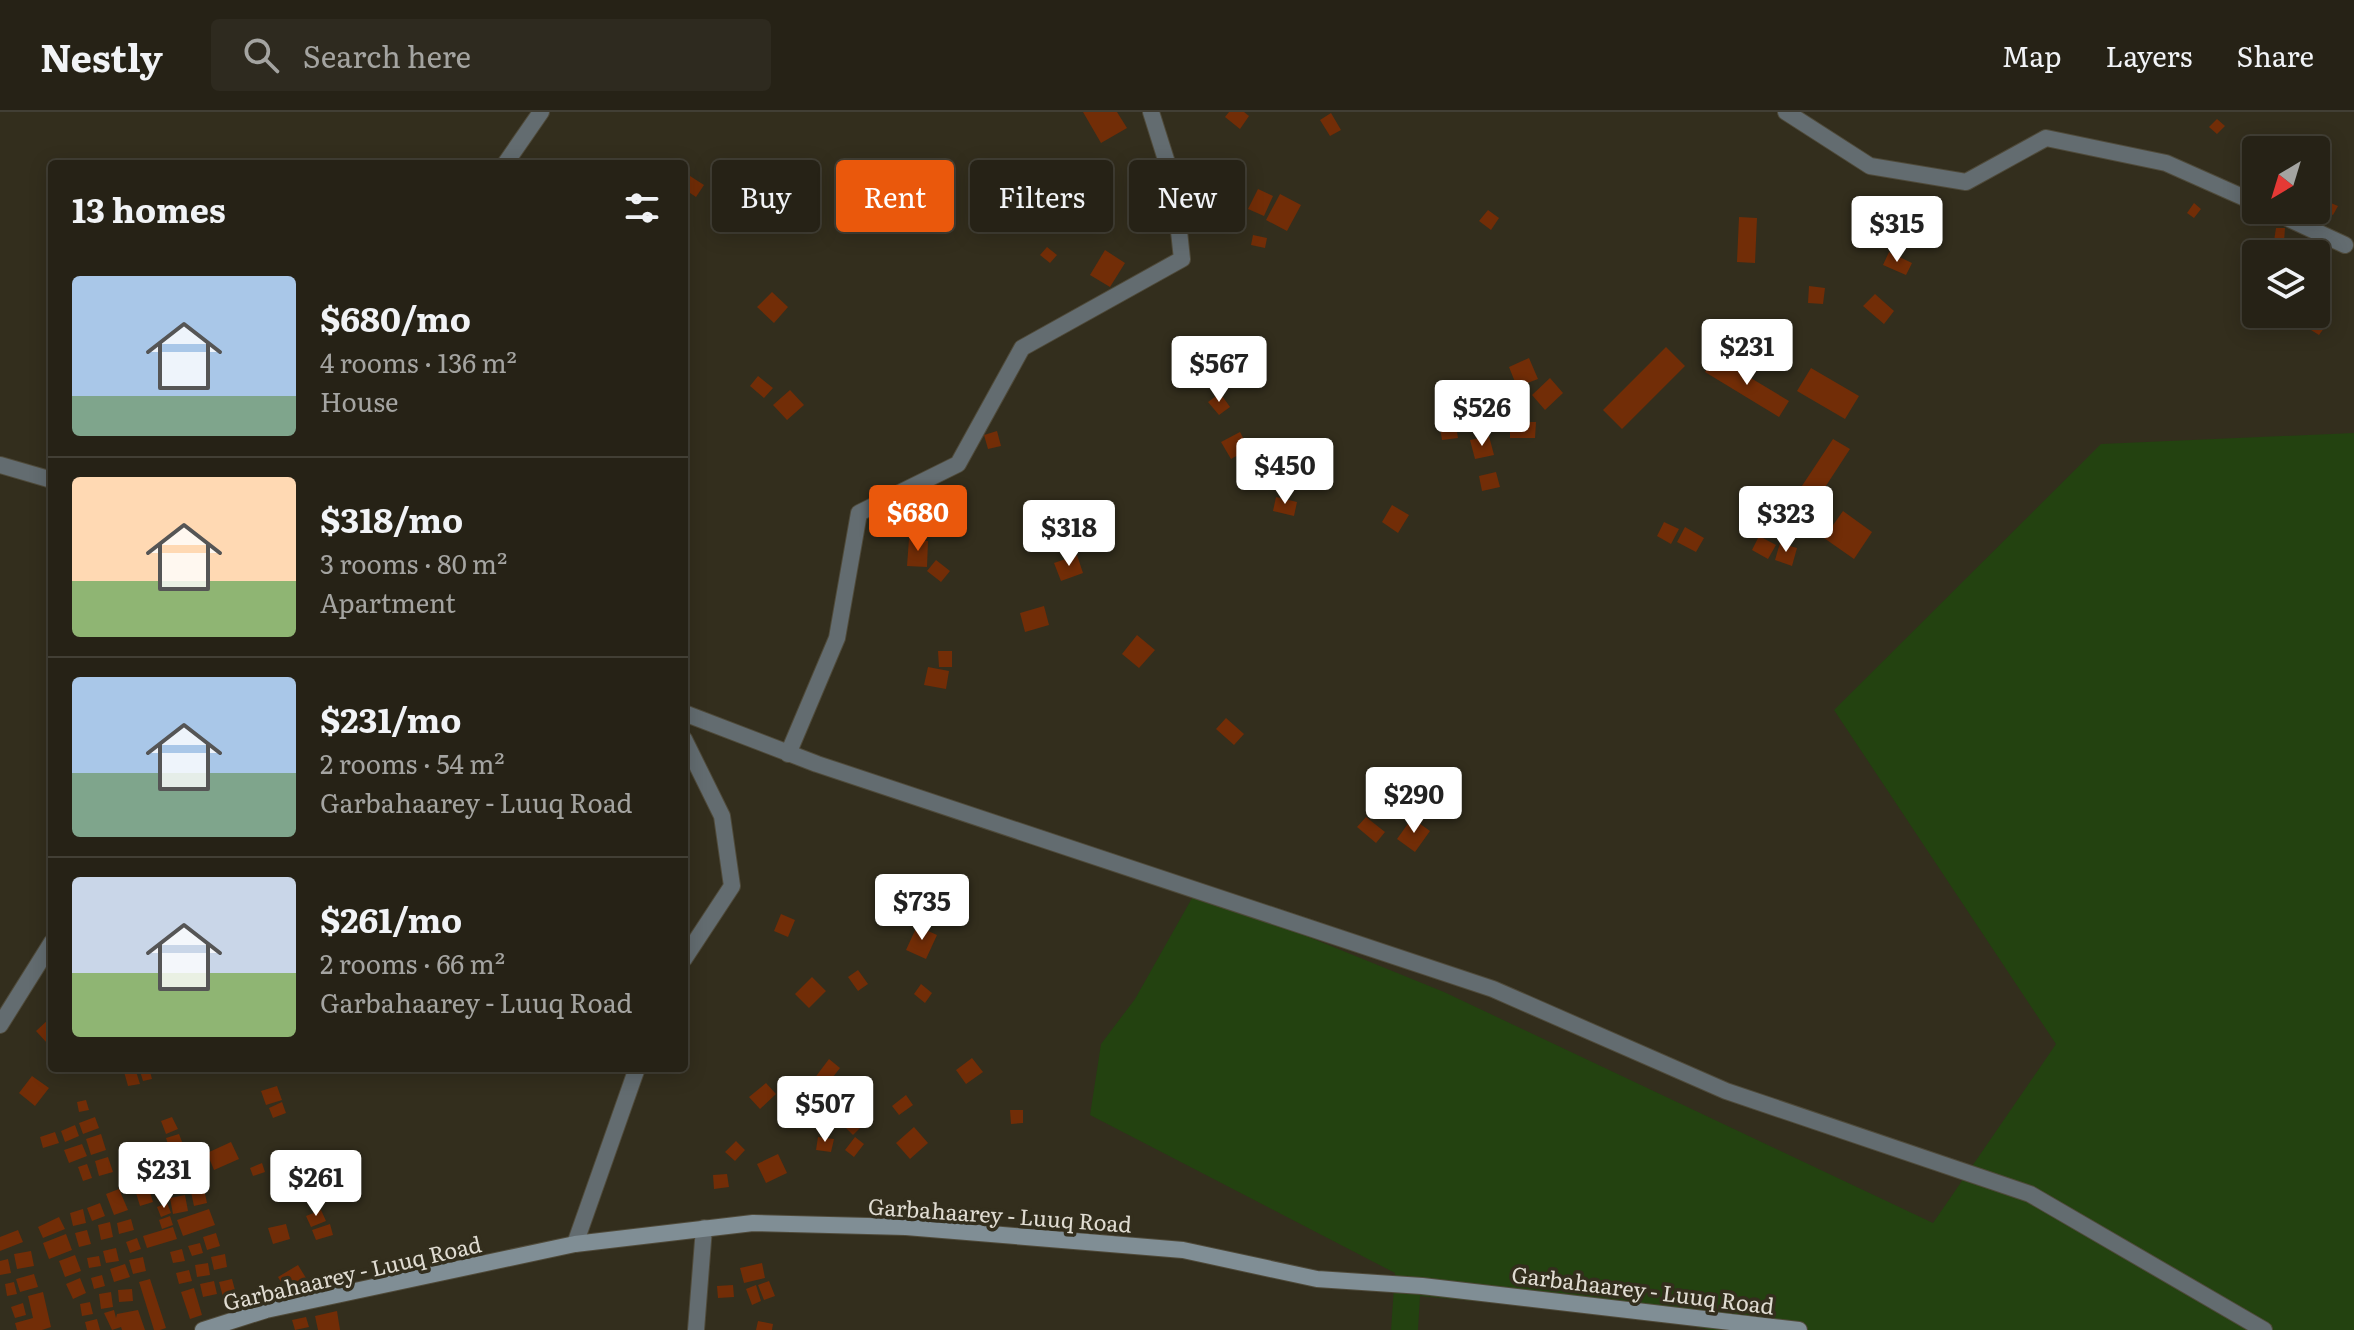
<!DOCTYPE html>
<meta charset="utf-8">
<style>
:root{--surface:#262216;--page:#2e2a1f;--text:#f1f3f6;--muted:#a4a4a1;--line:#423f35;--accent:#ea580c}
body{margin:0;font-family:Literata,serif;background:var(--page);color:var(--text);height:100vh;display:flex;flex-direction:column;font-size:30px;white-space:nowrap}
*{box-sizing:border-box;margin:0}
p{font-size:26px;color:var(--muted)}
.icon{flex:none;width:44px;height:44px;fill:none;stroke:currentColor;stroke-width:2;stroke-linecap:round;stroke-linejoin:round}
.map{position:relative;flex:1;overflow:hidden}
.drawer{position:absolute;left:48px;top:48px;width:640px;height:912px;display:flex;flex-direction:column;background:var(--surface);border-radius:8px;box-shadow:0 4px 20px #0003,0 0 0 2px var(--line)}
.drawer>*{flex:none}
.top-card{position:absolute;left:712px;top:48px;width:760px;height:72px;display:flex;gap:16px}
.needle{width:52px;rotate:218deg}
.buttons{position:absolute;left:2242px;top:24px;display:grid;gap:16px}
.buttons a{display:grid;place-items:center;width:88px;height:88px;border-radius:8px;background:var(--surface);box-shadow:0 4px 20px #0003,0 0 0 2px var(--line);font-size:40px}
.price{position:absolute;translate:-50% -68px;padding:0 18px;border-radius:8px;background:#fff;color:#222;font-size:26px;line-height:52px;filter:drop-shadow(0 2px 4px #0008)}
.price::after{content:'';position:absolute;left:50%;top:48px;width:24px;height:18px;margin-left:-12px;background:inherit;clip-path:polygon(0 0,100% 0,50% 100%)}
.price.on{background:var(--accent);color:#fff}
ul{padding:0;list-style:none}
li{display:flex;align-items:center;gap:24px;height:200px;padding:0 24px}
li+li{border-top:2px solid var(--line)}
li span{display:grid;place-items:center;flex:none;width:224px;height:160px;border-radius:8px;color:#555}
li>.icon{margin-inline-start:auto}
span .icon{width:96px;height:96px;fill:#fffc;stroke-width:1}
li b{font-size:34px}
h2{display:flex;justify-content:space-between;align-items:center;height:96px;padding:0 24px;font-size:34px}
.chip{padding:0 28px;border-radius:8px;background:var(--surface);box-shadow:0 4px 20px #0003,0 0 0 2px var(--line);font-size:28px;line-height:72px}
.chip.on{background:var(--accent);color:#fff}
header{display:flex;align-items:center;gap:48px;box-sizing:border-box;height:112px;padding:0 40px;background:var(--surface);border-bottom:2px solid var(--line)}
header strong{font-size:38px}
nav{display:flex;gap:44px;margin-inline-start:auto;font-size:28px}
.search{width:560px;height:72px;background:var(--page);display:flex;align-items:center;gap:20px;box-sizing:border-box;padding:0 28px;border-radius:8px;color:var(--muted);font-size:30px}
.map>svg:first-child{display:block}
.green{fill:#234210}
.building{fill:#722d07}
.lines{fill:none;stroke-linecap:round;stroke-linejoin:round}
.street-casing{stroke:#4f4a3a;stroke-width:18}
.secondary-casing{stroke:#4f4a3a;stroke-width:18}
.street{stroke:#636c70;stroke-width:16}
.secondary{stroke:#808e95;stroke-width:16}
.labels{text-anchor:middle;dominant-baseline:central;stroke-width:7;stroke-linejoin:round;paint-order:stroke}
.street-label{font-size:22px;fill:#e0dcd2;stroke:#332e1d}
</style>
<header>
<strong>Nestly</strong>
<div class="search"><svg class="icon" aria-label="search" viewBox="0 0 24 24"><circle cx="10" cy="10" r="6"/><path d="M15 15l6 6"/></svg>Search here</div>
<nav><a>Map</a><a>Layers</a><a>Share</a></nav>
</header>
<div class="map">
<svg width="2354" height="1218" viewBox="0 0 2354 1218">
<rect width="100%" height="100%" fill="#332e1d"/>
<path class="green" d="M2354,321V1218H1711L1648,1205L1420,1184L1418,1218H1391L1395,1161L1090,1003L1101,932L1135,887L1196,779L1444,880L1933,1111L2056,932L1834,598L2101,332Z"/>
<path class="building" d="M1083,0H1117L1127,16L1101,31Z
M1229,0H1244L1249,4L1240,17L1225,5Z
M1331,1L1341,18L1330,24L1320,8Z
M2217,7L2225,14L2217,22L2209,15Z
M690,64L704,73L696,85L684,77Z
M1258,77L1273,84L1264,104L1248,97Z
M1223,79L1235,83L1230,98L1219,94Z
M1280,82L1301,93L1287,119L1266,108Z
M1085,85L1104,97L1091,119L1072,108Z
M2326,89L2338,94L2333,103L2322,98Z
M2194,91L2201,97L2194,106L2187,101Z
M1488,98L1499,106L1491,118L1479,109Z
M1739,105L1757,106L1755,151L1737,150Z
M2276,116H2285L2284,130L2274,129Z
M1253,123L1267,126L1265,136L1251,133Z
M1047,135L1057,143L1050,151L1040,143Z
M1105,138L1125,151L1110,175L1090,163Z
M1889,140L1912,151L1906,163L1883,153Z
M1809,174L1825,176L1823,192L1808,191Z
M772,180L788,195L774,211L757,195Z
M1875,182L1894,199L1884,212L1863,194Z
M2319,206L2327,212L2319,223L2311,218Z
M1666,235L1685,254L1622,317L1603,298Z
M1714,244L1789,289L1779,305L1705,260Z
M1529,246L1538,267L1517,275L1509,255Z
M1811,256L1859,284L1845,307L1797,279Z
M758,264L773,276L764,286L750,274Z
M1550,266L1563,281L1545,298L1532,283Z
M790,278L804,293L787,308L773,293Z
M1220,281L1230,295L1219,303L1208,290Z
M1510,310H1536L1535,326H1510Z
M1456,314L1458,326L1442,328L1440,316Z
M997,319L1001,334L988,337L984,323Z
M1240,320L1249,337L1231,347L1221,330Z
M1489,324L1494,343L1475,347L1470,328Z
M1833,327L1850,337L1805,406L1788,395Z
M1496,360L1500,375L1482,379L1479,364Z
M1276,385L1297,390L1294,404L1273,399Z
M1392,393L1409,403L1398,421L1382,410Z
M1843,399L1872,420L1854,447L1824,426Z
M1664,410L1679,417L1671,432L1657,424Z
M1685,415L1704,426L1696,440L1677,430Z
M1759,424L1776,433L1768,447L1752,438Z
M909,427L928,429L927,455L907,454Z
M1780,431L1797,436L1792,454L1775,448Z
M1077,443L1083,461L1061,469L1054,451Z
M936,448L950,459L941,470L927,459Z
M1044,494L1049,513L1025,520L1020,501Z
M1137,523L1155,538L1139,556L1122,542Z
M938,539H952V555H939Z
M928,555L949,559L946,577L924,573Z
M1226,606L1244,622L1234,633L1216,617Z
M1366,705L1385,720L1376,731L1357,715Z
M1412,706L1430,719L1415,740L1397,727Z
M781,802L795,808L788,825L774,819Z
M917,814L937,823L926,847L906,838Z
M858,858L868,872L858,879L848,865Z
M812,865L826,879L809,896L795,882Z
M921,872L932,881L925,891L914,882Z
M49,907L52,911V927L47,931L36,919Z
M972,946L983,960L966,972L956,958Z
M829,947L840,956L825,975L814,967Z
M123,956H135L140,972L128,974Z
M139,956H149L152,967L143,969Z
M32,964L49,976L35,994L19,981Z
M766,971L776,982L760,997L749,985Z
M277,974L282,988L266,993L261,979Z
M906,983L913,993L899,1003L892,994Z
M86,988L89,998L79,1000L77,990Z
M282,990L286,1001L273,1006L269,996Z
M853,991L869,1007L853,1023L837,1007Z
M1010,998H1023V1011L1011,1012Z
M95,1005L99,1016L83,1022L79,1011Z
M172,1005L178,1017L166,1022L161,1009Z
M75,1013L79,1024L65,1030L61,1019Z
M914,1015L928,1031L910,1047L896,1031Z
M55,1020L59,1031L43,1036L40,1025Z
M101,1022L106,1038L91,1043L86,1027Z
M179,1022L184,1035L170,1039L166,1026Z
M818,1025L834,1027L831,1040L816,1038Z
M855,1025L864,1032L854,1045L845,1038Z
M736,1029L745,1038L735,1049L725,1040Z
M137,1030L139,1042L124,1044L121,1032Z
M231,1030L239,1047L214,1058L207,1041Z
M82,1032L87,1044L69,1051L64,1038Z
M163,1035L166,1046L147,1051L144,1040Z
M778,1042L787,1061L766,1071L757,1052Z
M108,1045L113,1060L99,1064L95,1049Z
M262,1051L265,1060L253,1064L250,1056Z
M87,1052L92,1066L83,1069L78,1055Z
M198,1058L202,1072L187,1076L183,1062Z
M727,1062L729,1075L714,1077L713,1063Z
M178,1068L181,1078L168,1082L164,1072Z
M119,1077L128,1098L114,1103L106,1082Z
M149,1077L153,1090L140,1094L136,1081Z
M204,1077L207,1091L194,1094L191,1080Z
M185,1083L188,1099L173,1102L170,1086Z
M100,1091L105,1104L92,1109L87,1096Z
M167,1091L171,1101L161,1105L157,1095Z
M83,1097L86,1111L73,1114L70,1101Z
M209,1097L215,1113L183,1124L177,1108Z
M321,1098L326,1109L311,1115L306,1104Z
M170,1104L173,1113L162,1117L159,1108Z
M59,1105L65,1117L43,1126L38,1115Z
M131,1107L134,1118L119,1122L117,1111Z
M110,1110L113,1125L101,1128L98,1113Z
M286,1112L290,1127L273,1132L268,1116Z
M330,1112L333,1123L316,1128L312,1118Z
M173,1115L177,1127L147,1136L143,1124Z
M18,1118L23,1130L0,1139V1125Z
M87,1118L91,1132L79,1135L75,1121Z
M216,1121L220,1134L207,1138L203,1125Z
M66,1122L72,1138L49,1147L43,1131Z
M137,1126L141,1137L130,1141L126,1130Z
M200,1131L203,1141L192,1144L188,1134Z
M116,1136L119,1149L106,1151L103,1139Z
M182,1137L185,1149L173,1151L170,1140Z
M31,1139L34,1154L17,1157L14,1142Z
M225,1142L227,1155L214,1158L211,1145Z
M75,1143L81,1159L65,1165L59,1149Z
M99,1144L101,1154L89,1156L87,1146Z
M143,1145L146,1159L133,1162L129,1148Z
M8,1147L11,1161L0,1163V1149Z
M208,1151L210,1163L197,1165L195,1153Z
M762,1151L765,1166L744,1171L740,1156Z
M125,1152L130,1165L114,1170L110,1157Z
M298,1153L306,1166L286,1178L278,1165Z
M189,1158L192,1169L179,1172L176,1161Z
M34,1162L38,1175L20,1180L16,1167Z
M102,1163L105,1174L94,1177L91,1166Z
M80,1166L86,1181L73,1187L66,1172Z
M150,1167L166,1216L160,1218H154L139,1170Z
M232,1167L239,1193L226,1196L219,1170Z
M214,1169L217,1182L203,1185L200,1172Z
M769,1169L775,1184L764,1188L758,1173Z
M14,1170L17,1182L7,1184L5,1172Z
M733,1173L734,1185L718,1186L717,1174Z
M756,1173L761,1189L752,1193L746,1177Z
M194,1176L202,1203L190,1207L181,1180Z
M132,1177L133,1189L119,1190L118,1178Z
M43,1180L51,1215L42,1218H17L15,1211L33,1206L28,1184Z
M111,1180L113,1195L101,1197L99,1182Z
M90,1190L93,1202L82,1204L80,1192Z
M23,1191L26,1203L15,1206L11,1195Z
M114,1198L116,1206L117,1202L138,1198L145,1218H122L121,1215L112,1218L104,1201Z
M337,1199L340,1218H318L315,1204Z
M306,1205L309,1215L295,1218L292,1208Z
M97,1207L100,1218H87L85,1210Z
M758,1209L773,1212L772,1218H756Z"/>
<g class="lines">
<defs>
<path id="street" d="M1786,0L1870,54L1966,70L2046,26L2166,51L2256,91
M505,52L541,0
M2270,98L2345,133
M0,353L52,368
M684,601L817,652L1493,877L1726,979L2030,1082L2264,1218
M684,627L722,704L732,774L684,847
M788,642L837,526L859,401L958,352L1022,236L1182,147L1174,73L1151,0
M0,913L52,830
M575,1132L637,956
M696,1218L704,1116"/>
<path id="secondary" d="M203,1218L266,1198L575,1132L753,1111L906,1115L1183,1138L1317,1167L1422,1174L1799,1218"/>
</defs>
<use href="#street" class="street-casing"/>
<use href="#secondary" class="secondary-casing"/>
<use href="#street" class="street"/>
<use href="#secondary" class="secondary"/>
</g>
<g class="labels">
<g class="street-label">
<text transform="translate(1000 1102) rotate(4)">Garbahaarey - Luuq Road</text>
<text transform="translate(352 1160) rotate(-13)">Garbahaarey - Luuq Road</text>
<text transform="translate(1643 1177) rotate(7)">Garbahaarey - Luuq Road</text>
</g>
</g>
</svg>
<div class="buttons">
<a><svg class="needle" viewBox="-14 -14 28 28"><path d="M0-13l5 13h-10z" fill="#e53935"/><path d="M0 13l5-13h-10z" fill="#a4a4a1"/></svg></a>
<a><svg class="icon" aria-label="layers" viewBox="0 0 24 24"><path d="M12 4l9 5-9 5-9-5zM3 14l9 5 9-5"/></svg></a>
</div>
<b class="price" style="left:1897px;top:152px">$315</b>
<b class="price" style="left:1747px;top:275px">$231</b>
<b class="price" style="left:1219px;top:292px">$567</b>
<b class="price" style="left:1482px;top:336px">$526</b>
<b class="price" style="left:1285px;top:394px">$450</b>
<b class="price on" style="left:918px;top:441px">$680</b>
<b class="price" style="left:1786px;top:442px">$323</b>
<b class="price" style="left:1069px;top:456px">$318</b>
<b class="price" style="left:1414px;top:723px">$290</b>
<b class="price" style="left:922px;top:830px">$735</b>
<b class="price" style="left:825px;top:1032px">$507</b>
<b class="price" style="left:164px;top:1098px">$231</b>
<b class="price" style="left:316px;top:1106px">$261</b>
<div class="top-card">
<a class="chip">Buy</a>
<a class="chip on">Rent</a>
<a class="chip">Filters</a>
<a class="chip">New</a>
</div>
<section class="drawer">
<h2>13 homes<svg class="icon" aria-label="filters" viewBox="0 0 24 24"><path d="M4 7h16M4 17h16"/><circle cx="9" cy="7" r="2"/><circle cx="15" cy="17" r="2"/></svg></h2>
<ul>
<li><span style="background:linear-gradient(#a9c7e8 75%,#7fa58c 0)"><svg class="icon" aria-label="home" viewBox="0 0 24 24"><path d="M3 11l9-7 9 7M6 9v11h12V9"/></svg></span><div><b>$680/mo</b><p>4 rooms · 136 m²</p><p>House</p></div></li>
<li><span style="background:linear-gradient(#ffd9b3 65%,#8fb573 0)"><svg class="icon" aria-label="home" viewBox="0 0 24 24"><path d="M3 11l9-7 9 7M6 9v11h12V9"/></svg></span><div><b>$318/mo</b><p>3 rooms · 80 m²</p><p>Apartment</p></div></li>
<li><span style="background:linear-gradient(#a9c7e8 60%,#7fa58c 0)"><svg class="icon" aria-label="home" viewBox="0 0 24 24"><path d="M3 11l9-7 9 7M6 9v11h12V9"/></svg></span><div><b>$231/mo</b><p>2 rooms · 54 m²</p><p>Garbahaarey - Luuq Road</p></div></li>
<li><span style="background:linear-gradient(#c9d6e8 60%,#8fb573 0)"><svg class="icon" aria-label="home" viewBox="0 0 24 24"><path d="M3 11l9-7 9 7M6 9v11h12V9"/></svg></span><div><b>$261/mo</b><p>2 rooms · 66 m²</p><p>Garbahaarey - Luuq Road</p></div></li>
</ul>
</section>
</div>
